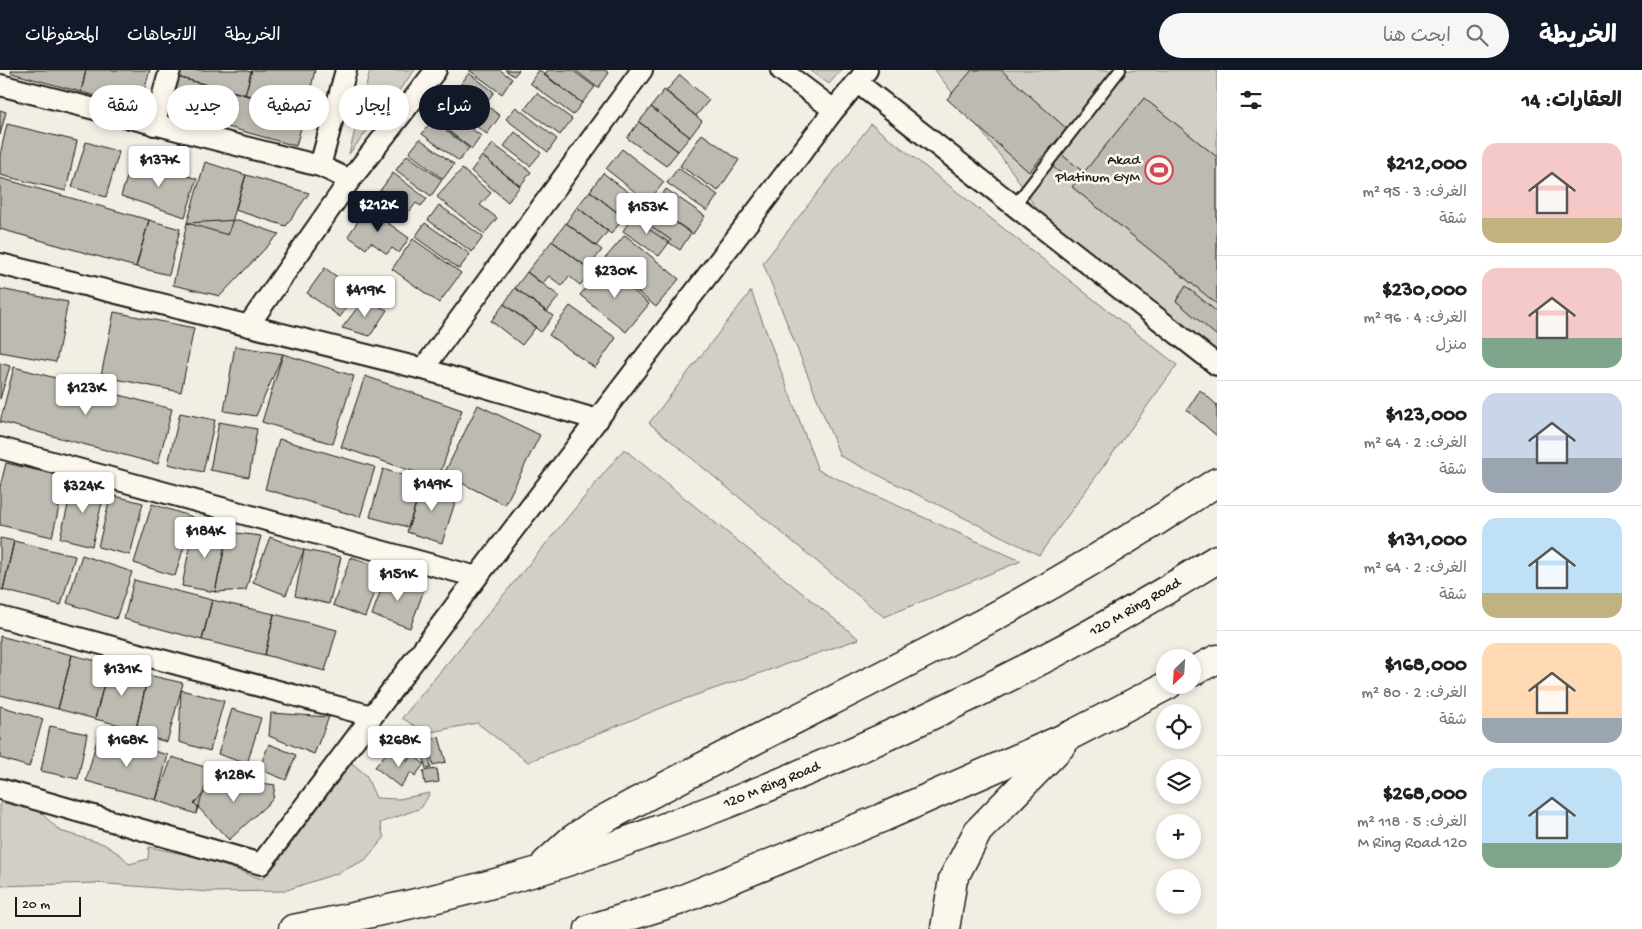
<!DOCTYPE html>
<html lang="ar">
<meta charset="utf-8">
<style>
:root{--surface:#fff;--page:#f6f6f6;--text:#202124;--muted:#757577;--line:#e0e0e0;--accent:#111827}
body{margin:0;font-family:"Gochi Hand","Playpen Sans Arabic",sans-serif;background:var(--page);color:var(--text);direction:rtl;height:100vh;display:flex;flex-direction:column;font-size:19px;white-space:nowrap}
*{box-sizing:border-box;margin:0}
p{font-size:16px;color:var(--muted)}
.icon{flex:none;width:28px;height:28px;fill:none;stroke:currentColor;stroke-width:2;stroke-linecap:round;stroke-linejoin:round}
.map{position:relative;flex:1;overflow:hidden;direction:ltr}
.panel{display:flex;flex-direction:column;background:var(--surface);width:425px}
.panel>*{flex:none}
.top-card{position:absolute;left:15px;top:15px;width:475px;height:45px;direction:rtl;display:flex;gap:10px}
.needle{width:32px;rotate:205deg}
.buttons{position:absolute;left:1156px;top:579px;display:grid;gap:10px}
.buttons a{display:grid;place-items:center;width:45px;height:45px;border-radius:50%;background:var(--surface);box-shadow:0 2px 8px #0003;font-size:25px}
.scale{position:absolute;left:15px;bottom:12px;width:66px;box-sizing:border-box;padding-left:5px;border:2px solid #1c1c1c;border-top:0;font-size:14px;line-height:18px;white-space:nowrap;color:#1c1c1c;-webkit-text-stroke:4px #fbf7ec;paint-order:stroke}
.price{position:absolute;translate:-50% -42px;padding:0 11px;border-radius:5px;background:#fff;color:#222;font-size:16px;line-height:32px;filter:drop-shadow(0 1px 2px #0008)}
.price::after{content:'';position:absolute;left:50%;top:30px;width:15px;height:11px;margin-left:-8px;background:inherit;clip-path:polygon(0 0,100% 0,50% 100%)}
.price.current{background:var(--accent);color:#fff}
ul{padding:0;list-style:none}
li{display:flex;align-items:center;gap:15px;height:125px;padding:0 20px}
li+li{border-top:1px solid var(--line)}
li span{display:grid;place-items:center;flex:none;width:140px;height:100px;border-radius:15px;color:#555}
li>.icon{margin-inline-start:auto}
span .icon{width:60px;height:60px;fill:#fffc;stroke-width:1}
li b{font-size:21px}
h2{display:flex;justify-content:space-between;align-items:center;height:60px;padding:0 20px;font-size:21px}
.pill{padding:0 18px;border-radius:22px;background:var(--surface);box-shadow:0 2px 8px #0003;font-size:18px;line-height:45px}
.pill.current{background:var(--accent);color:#fff}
header{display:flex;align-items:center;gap:30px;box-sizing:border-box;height:70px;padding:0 25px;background:var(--accent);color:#fff}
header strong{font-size:24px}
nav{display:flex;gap:28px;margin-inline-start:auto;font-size:18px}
.search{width:350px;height:45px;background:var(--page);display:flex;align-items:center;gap:12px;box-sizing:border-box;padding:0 18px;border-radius:28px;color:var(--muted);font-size:19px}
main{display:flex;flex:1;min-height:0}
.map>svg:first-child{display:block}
.green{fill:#d2cfc6;stroke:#777671}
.building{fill:#bdbab1;stroke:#1c1c1c}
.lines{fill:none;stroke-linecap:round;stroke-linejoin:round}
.service-casing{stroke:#1c1c1c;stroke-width:14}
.minor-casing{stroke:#1c1c1c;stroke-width:24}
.motorway-casing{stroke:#1c1c1c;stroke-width:31}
.service{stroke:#fbf7ec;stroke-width:10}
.minor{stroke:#fbf7ec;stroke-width:20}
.motorway{stroke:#fbf7ec;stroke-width:28}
.labels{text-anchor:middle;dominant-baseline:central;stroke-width:5;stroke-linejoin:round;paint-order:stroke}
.poi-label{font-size:15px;fill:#1c1c1c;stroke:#fbf7ec;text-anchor:end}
.street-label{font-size:15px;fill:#1c1c1c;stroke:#fbf7ec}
</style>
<header>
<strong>الخريطة</strong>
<div class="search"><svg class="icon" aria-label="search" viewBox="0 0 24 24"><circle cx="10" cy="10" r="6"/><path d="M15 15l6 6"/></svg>ابحث هنا</div>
<nav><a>الخريطة</a><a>الاتجاهات</a><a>المحفوظات</a></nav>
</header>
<main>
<section class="panel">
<h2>العقارات: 14<svg class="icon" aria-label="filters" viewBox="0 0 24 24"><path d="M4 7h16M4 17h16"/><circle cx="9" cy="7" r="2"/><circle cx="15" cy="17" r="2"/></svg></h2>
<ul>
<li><span style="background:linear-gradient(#f6c9c9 75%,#c2b280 0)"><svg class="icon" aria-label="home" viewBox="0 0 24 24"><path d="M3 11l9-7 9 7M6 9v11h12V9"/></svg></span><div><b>$212,000</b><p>الغرف: 3 · 95 m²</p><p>شقة</p></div></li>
<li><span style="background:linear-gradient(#f6c9c9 70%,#7fa58c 0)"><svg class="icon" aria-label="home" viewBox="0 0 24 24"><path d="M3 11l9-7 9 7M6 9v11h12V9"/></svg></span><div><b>$230,000</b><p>الغرف: 4 · 96 m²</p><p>منزل</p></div></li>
<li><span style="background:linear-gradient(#c9d6e8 65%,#9aa5b1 0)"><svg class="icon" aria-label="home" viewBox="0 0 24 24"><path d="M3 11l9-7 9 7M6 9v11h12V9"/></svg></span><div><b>$123,000</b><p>الغرف: 2 · 64 m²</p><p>شقة</p></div></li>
<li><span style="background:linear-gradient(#bfe0f5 75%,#c2b280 0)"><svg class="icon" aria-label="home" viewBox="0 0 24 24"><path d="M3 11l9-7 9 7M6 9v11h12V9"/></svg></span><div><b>$131,000</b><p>الغرف: 2 · 64 m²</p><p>شقة</p></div></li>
<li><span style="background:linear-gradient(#ffd9b3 75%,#9aa5b1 0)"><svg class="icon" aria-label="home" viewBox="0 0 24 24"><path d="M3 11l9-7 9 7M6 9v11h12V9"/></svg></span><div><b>$168,000</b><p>الغرف: 2 · 80 m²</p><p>شقة</p></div></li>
<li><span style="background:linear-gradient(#bfe0f5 75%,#7fa58c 0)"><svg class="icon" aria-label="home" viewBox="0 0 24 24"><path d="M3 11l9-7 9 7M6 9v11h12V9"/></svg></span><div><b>$268,000</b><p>الغرف: 5 · 118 m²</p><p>120 M Ring Road</p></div></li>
</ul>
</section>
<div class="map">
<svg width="1217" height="859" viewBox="0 0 1217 859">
<rect width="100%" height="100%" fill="#f2eee4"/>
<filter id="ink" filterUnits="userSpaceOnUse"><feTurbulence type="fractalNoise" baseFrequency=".02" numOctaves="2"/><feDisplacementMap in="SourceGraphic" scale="10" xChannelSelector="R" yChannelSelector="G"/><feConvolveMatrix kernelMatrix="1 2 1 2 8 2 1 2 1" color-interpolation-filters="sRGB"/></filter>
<g filter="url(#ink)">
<path class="green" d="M370,0H415L349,84Z
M810,0H841L829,14Z
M935,0H1217V280L1039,143L1014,104Z
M871,54L1177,295L1039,485L840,386L763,193Z
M751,221L818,400L1021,491L884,547L649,353Z
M624,379L859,569L676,632L528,692L477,653L426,663L402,648Z
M352,693L366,705L376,728L399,729L430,723L421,738L380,753L384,768L365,790L338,803L284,821L208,822L96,813L0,816V732L38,740L60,761L104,774L122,786L129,794L148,789L149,777L202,788L262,809L273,798Z"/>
<path class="building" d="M12,0H86L81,22L11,3Z
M86,0H150L139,38L81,22Z
M179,0H244L251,2L245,25L177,7Z
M252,0H315L306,40L245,25Z
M469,0H500L512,9L502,24Z
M505,0H519L514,6Z
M539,0L582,33L573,45L530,13Z
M548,0H572L595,17L582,33L544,5Z
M575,0H605L609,3L598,18Z
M972,0H1001L1067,59L1029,102L947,29Z
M469,3L494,22L485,34L500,46L487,64L446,34Z
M680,5L709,30L696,46L666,21Z
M177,7L306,40L296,76L170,41Z
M664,20L702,51L690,67L651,37Z
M537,23L572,49L560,65L525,39Z
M1144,28L1217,87V234L1072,117Z
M443,37L481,66L472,79L434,50Z
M516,37L557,69L548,82L506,49Z
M651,37L690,67L678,81L639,52Z
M0,40L6,42L0,65Z
M432,50L469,78L459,91L422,64Z
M639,52L678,81L666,96L627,68Z
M7,54L77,71L66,121L0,105V85Z
M515,62L541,83L530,96L504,76Z
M702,64L739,90L718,121L680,96Z
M420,69L454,94L443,109L409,83Z
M86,72L119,82L106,127L72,117Z
M493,74L531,102L520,116L482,86Z
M622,79L664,112L648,132L606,99Z
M1061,84L1081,100L1071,112L1052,96Z
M407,85L442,110L431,126L396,100Z
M482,86L520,116L508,132L471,101Z
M133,88L197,109L185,147L121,126Z
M205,92L246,105L228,165L187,153Z
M678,98L718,125L707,141L667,113Z
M462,99L491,123L480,135L497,148L484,164L437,127Z
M393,103L427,129L421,136L416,133L403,150L392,142L389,146L371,133Z
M603,103L641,132L627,150L590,121Z
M246,105L309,123L286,156L235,140Z
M0,108L149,150L136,197L0,159Z
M666,119L705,146L693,164L654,137Z
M590,121L624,148L611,164L577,137Z
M439,135L483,167L472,182L428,150Z
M577,137L608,161L596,176L566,153Z
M367,138L409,168L399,183L392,178L387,184L371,172L366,179L348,166Z
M656,139L691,163L680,180L644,156Z
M634,144L671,170L659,186L623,161Z
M149,150L180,159L169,205L136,197Z
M238,150L279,164L220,226L173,215L187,153Z
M425,153L470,184L459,199L415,167Z
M566,153L602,180L588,198L552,171Z
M625,165L679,209L656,237L602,192Z
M413,169L461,203L439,233L392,199Z
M552,171L592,201L580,215L569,206L562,216L549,206L542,214L527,202Z
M604,196L649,234L626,262L580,225Z
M325,198L358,222L340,247L307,223Z
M527,202L559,226L547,242L515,218Z
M1186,216L1217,242V266L1176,231Z
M515,218L553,246L541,262L504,234Z
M0,219L68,232L56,292L0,282Z
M364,229L387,240L370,266L342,258Z
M504,234L536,257L522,275L491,251Z
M570,236L616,268L595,298L549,265Z
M114,242L194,258L181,322L101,306Z
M235,276L283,284L256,346L224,341Z
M283,284L354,306L333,374L262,352Z
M0,293L10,296L0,329Z
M14,297L172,339L158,394L0,352Z
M365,306L462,340L438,410L341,377Z
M1200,320L1217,335V366L1187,340Z
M478,335L540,365L505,435L444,404Z
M180,343L215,350L203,402L168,394Z
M219,352L257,359L249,407L210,400Z
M279,369L375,397L360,447L265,419Z
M6,393L66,407L52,467L0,455V417Z
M383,399L423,412L408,457L370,447Z
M74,411L105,419L92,476L60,468Z
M423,412L458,423L442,473L407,462Z
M111,425L143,433L130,485L98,477Z
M152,434L193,447L175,506L134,493Z
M194,455L228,462L215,522L182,516Z
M228,462L261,466L246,520L215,522Z
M270,467L304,480L286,525L253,512Z
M0,468L14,471L3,520L0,519Z
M14,471L75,486L61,535L3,520Z
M304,480L341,487L329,534L295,526Z
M82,485L132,502L116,549L67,533Z
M351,487L383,498L365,547L333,535Z
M386,506L424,520L410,558L372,545Z
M134,510L212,530L202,570L124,549Z
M212,530L274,544L265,585L202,570Z
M274,544L337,560L325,601L265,585Z
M0,566L72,585L58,639L0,625Z
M72,585L109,594L95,649L58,639Z
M109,594L148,605L136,659L95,649Z
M148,605L183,613L167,672L134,663L136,659Z
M181,620L224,631L210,681L179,672Z
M0,636L43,649L29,697L0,688Z
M232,639L261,648L247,694L218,684Z
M271,643L329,647L314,684L269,666Z
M50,656L87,664L78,709L41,701Z
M401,659L420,673L407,690L388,676Z
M98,666L168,685L156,730L86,711Z
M439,667L446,692L433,695L427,670Z
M426,672L431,698L426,699L421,673Z
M269,674L296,685L286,710L259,699Z
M389,680L406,693L413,685L424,694L415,706L411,702L400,717L375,697Z
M172,687L211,699L196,744L156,730Z
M437,699L439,712L425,714L423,701Z
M221,707L275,715L273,729L229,770L194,733Z"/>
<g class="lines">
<defs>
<path id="service" d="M1014,136L1120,0"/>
<path id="minor" d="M781,0L834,40
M858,13L1217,295
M0,15L320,96L350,110
M154,55L170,0
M320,96L346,0
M0,194L423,299L598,350
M248,256L350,110L436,0
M423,299L642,0
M0,378L477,507
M0,547L372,646
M0,719L261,794L477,507L834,40L867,0"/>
<g id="motorway">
<path d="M1192,602L1217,589"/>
<path d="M546,793L570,771L590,757C705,693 824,636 941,575C1036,526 1128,471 1217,412"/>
<path id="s1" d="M293,859C376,843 457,825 538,801C589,786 640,766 690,748C873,679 1051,593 1217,489"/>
<path d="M589,859L678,831L884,747L1073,664L1168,615"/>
<path d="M945,859L953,809L978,761L1063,674"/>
</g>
</defs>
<use href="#service" class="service-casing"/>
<use href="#minor" class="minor-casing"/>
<use href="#motorway" class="motorway-casing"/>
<use href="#service" class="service"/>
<use href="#minor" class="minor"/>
<use href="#motorway" class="motorway"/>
</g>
</g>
<defs>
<symbol id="stadium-ring" viewBox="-11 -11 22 22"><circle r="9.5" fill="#fbf7ec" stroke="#d1495b" stroke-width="1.5"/><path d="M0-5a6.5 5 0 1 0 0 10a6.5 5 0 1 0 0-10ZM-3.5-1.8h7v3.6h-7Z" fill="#d1495b"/></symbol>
</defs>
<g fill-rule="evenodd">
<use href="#stadium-ring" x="1143" y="84" width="32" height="32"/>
</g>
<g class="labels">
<g class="poi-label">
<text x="1140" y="91">Akad<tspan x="1140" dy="17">Platinum GYM</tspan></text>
</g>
<g class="street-label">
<text stroke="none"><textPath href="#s1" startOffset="906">120 M Ring Road</textPath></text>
<text stroke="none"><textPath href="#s1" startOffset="501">120 M Ring Road</textPath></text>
</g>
</g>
</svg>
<div class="buttons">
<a><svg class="needle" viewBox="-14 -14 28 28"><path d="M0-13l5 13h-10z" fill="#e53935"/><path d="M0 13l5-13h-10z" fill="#757577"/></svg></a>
<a><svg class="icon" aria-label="locate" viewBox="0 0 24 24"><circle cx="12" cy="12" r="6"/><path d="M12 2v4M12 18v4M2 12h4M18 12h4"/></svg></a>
<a><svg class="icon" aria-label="layers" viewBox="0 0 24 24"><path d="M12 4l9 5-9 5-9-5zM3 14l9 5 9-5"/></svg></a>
<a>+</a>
<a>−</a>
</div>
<div class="scale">20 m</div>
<b class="price" style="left:159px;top:118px">$137K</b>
<b class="price current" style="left:378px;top:163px">$212K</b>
<b class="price" style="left:647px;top:165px">$153K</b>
<b class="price" style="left:615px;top:229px">$230K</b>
<b class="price" style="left:365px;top:248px">$419K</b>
<b class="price" style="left:86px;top:346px">$123K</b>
<b class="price" style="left:432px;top:442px">$149K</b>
<b class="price" style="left:83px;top:444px">$324K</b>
<b class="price" style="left:205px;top:489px">$184K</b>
<b class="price" style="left:398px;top:532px">$151K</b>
<b class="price" style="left:122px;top:627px">$131K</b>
<b class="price" style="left:127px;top:698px">$168K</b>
<b class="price" style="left:399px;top:698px">$268K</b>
<b class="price" style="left:234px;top:733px">$128K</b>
<div class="top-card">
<a class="pill current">شراء</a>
<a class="pill">إيجار</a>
<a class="pill">تصفية</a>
<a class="pill">جديد</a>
<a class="pill">شقة</a>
</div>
</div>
</main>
